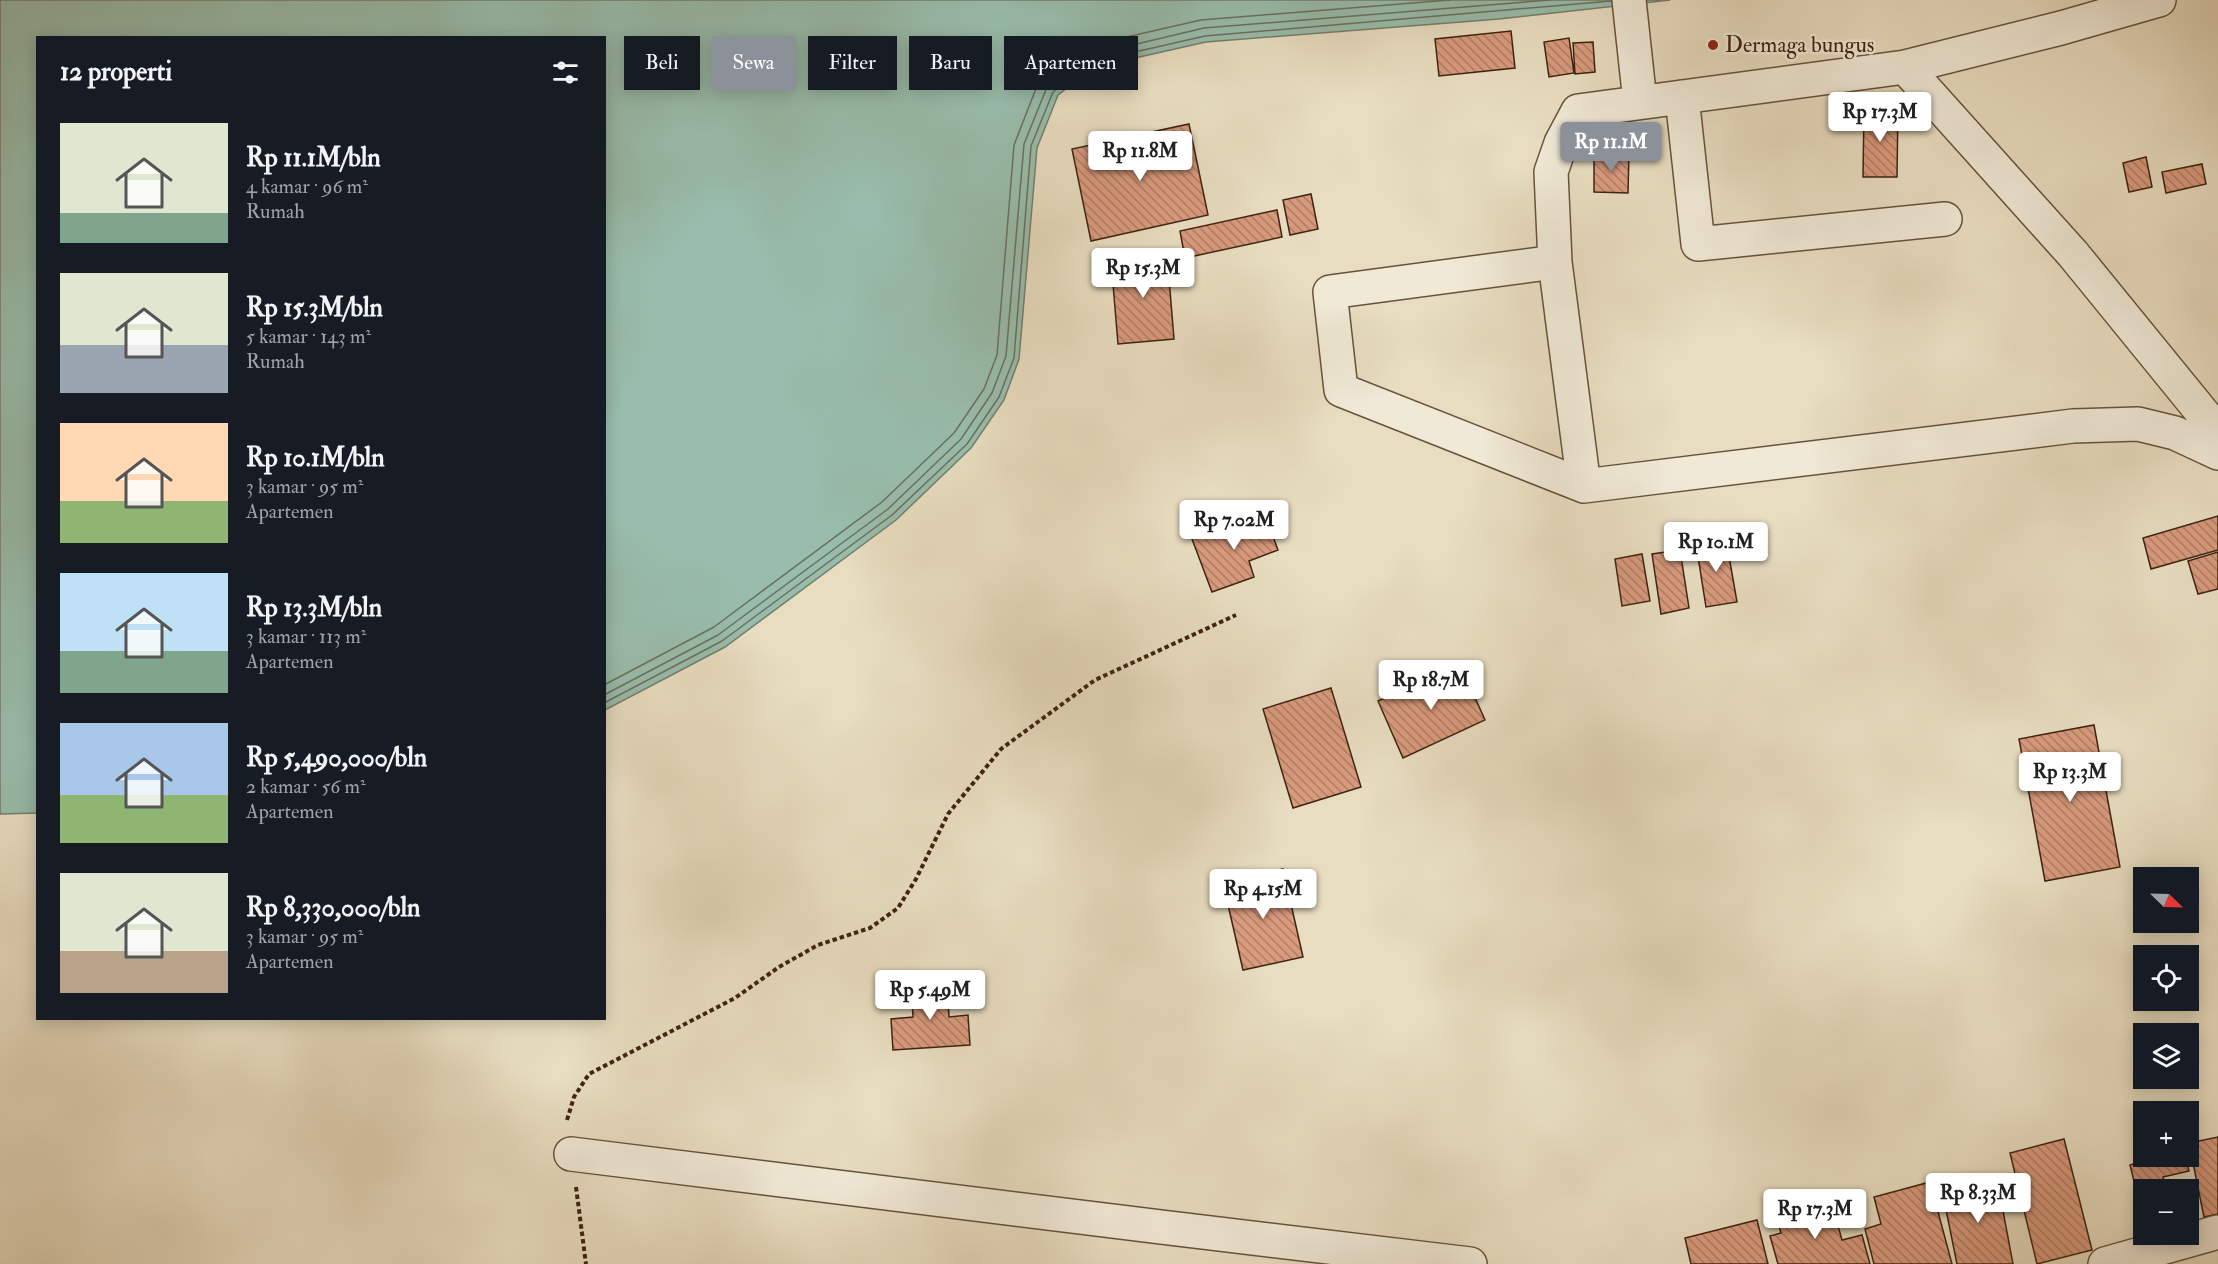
<!DOCTYPE html>
<html lang="id">
<meta charset="utf-8">
<style>
:root{--surface:#171b24;--page:#242831;--text:#f1f3f6;--muted:#9ea1a6;--accent:#8c9099}
body{margin:0;font-family:"IM FELL Double Pica",serif;background:var(--page);color:var(--text);height:100vh;display:flex;flex-direction:column;font-size:22px;white-space:nowrap}
*{box-sizing:border-box;margin:0}
p{font-size:20px;color:var(--muted)}
.icon{flex:none;width:33px;height:33px;fill:none;stroke:currentColor;stroke-width:2;stroke-linecap:round;stroke-linejoin:round}
.map{position:relative;flex:1;overflow:hidden}
.side{position:absolute;left:36px;top:36px;width:570px;height:984px;display:flex;flex-direction:column;background:var(--surface);border-radius:0px;box-shadow:0 3px 15px #0003}
.side>*{flex:none}
.banner{position:absolute;left:624px;top:36px;width:570px;height:54px;display:flex;gap:12px}
.needle{width:39px;rotate:113deg}
.tools{position:absolute;left:2133px;top:867px;display:grid;gap:12px}
.tools a{display:grid;place-items:center;width:66px;height:66px;border-radius:0px;background:var(--surface);box-shadow:0 3px 15px #0003;font-size:30px}
.price{position:absolute;translate:-50% -51px;padding:0 14px;border-radius:6px;background:#fff;color:#222;font-size:20px;line-height:39px;filter:drop-shadow(0 2px 3px #0008)}
.price::after{content:'';position:absolute;left:50%;top:36px;width:18px;height:14px;margin-left:-9px;background:inherit;clip-path:polygon(0 0,100% 0,50% 100%)}
.price.selected{background:var(--accent);color:#fff}
ul{padding:0;list-style:none}
li{display:flex;align-items:center;gap:18px;height:150px;padding:0 24px}
li span{display:grid;place-items:center;flex:none;width:168px;height:120px;border-radius:0px;color:#555}
li>.icon{margin-inline-start:auto}
span .icon{width:72px;height:72px;fill:#fffc;stroke-width:1}
li b{font-size:26px}
h2{display:flex;justify-content:space-between;align-items:center;height:72px;padding:0 24px;font-size:26px}
.pill{padding:0 21px;border-radius:0px;background:var(--surface);box-shadow:0 3px 15px #0003;font-size:21px;line-height:54px}
.pill.selected{background:var(--accent);color:#fff}
.map>svg:first-child{display:block}
.water{fill:#98bdac;stroke:#747f6e;stroke-width:1.5}
.lines{fill:none;stroke-linecap:round;stroke-linejoin:round}
.shore{stroke:#6b705e;stroke-width:1.5}
.building{fill:url(#building-back-hatch);stroke:#3e2310;stroke-width:1.5}
.minor-casing{stroke:#68523c;stroke-width:36}
.path{stroke:#3e2310;stroke-width:4;stroke-dasharray:4.5 3;stroke-linecap:butt}
.minor{stroke:#f0e9d6;stroke-width:33}
.poi-dot{fill:#8f2418;stroke:#f0e9d6;stroke-width:2}
.labels{text-anchor:middle;dominant-baseline:central;stroke-width:5;stroke-linejoin:round;paint-order:stroke}
.poi-label{font-size:22px;fill:#3e2310;stroke:#f0e9d6;text-anchor:start}
</style>
<div class="map">
<svg width="2218" height="1264" viewBox="0 0 2218 1264">
<defs>
<pattern id="building-back-hatch" width="6" height="6" patternUnits="userSpaceOnUse" patternTransform="scale(1.5)"><rect width="6" height="6" fill="#d89a7d"/><path d="M-1 5l2 2M0 0l6 6M5-1l2 2" fill="none" stroke="#b17d65"/></pattern>
</defs>
<rect width="100%" height="100%" fill="#e8ddc0"/>
<filter id="stains"><feTurbulence type="fractalNoise" baseFrequency=".00333" numOctaves="4"/><feColorMatrix values="0 0 0 0 .2 0 0 0 0 .09 0 0 0 0 .02 0 0 0 .5 -.17"/></filter>
<radialGradient id="worn" r=".72"><stop offset=".6" stop-color="#630" stop-opacity="0"/><stop offset="1" stop-color="#630" stop-opacity=".3"/></radialGradient>
<path class="water" d="M0,0H1670L1499,19L1206,42L1095,67L1058,95L1037,148L1019,359L1004,400L971,448L896,520L725,647L605,710L604,38H38V813L0,814Z"/>
<g class="lines">
<path class="shore" d="M604,685L714,627L882,502L954,433L984,389L997,355L1014,145L1037,86L1044,77L1087,46L1201,20L1450,0
M604,695L718,635L888,509L961,439L992,393L1006,356L1024,144L1047,87L1086,56L1204,28L1550,0
M604,703L722,641L892,515L967,444L999,397L1014,358L1031,146L1053,92L1091,62L1205,36L1611,1"/>
</g>
<path class="building" d="M1511,31L1515,68L1439,76L1435,39Z
M1569,38L1574,73L1549,77L1544,42Z
M1593,42L1595,72L1575,74L1573,43Z
M1864,108H1898L1897,177H1863Z
M1189,124L1208,215L1091,241L1072,149Z
M1594,153H1629L1628,193L1594,192Z
M2146,157L2152,187L2129,192L2123,163Z
M2202,164L2206,184L2166,193L2162,172Z
M1311,194L1318,229L1290,235L1283,200Z
M1277,210L1282,237L1185,258L1180,231Z
M1167,254L1174,339L1118,344L1111,260Z
M1264,512L1278,550L1249,561L1254,577L1212,592L1192,539Z
M2218,516V550L2151,569L2143,538Z
M1726,539L1737,602L1706,607L1696,544Z
M1680,550L1689,608L1661,614L1652,554Z
M2218,552V589L2198,594L2188,561Z
M1642,554L1650,601L1622,606L1615,559Z
M1460,664L1485,720L1403,758L1378,701Z
M1331,688L1361,787L1293,808L1263,709Z
M2094,725L2120,867L2045,881L2019,739Z
M1283,869L1303,957L1243,970L1223,883Z
M947,981L949,1017L968,1015L970,1045L893,1050L891,1019L913,1017L911,984Z
M2144,1121V1149L2137,1123Z
M2218,1137V1214L2204,1217L2189,1143Z
M2064,1139L2092,1250L2037,1264L2010,1153Z
M2145,1156H2185L2189,1171L2163,1177L2166,1190H2144V1204L2140,1205L2130,1165L2146,1160Z
M1997,1179L2013,1264H1957L1942,1190Z
M1930,1182L1952,1264H1874L1865,1229L1881,1224L1874,1197Z
M1793,1204L1797,1219L1833,1208L1842,1240L1862,1235L1870,1264H1778L1770,1236L1781,1233L1774,1210Z
M1757,1220L1768,1264H1691L1685,1238Z"/>
<g class="lines">
<defs>
<path id="minor" d="M1629,0L1640,102
M2159,0L2061,28L1905,67L2073,254L2218,432
M1682,97L1698,244L1945,219
M1555,262L1330,292L1341,390L1584,486L2073,426L2138,424L2175,433L2218,453
M1584,486L1555,262L1551,172L1561,143L1578,111L1905,67
M571,1154C871,1189 1170,1230 1470,1264
M2105,1264L2218,1232"/>
</defs>
<use href="#minor" class="minor-casing"/>
<path class="path" d="M567,1120L574,1097L589,1074L735,998L779,967L818,945L870,928L898,908L916,879L948,814L1001,749L1095,680L1236,615
M576,1187L586,1264"/>
<use href="#minor" class="minor"/>
</g>
<circle class="poi-dot" cx="1713" cy="45" r="6"/>
<g class="labels">
<g class="poi-label">
<text x="1725" y="45">Dermaga bungus</text>
</g>
</g>
<rect width="100%" height="100%" filter="url(#stains)"/>
<rect width="100%" height="100%" fill="url(#worn)"/>
</svg>
<div class="tools">
<a><svg class="needle" viewBox="-14 -14 28 28"><path d="M0-13l5 13h-10z" fill="#e53935"/><path d="M0 13l5-13h-10z" fill="#9ea1a6"/></svg></a>
<a><svg class="icon" aria-label="locate" viewBox="0 0 24 24"><circle cx="12" cy="12" r="6"/><path d="M12 2v4M12 18v4M2 12h4M18 12h4"/></svg></a>
<a><svg class="icon" aria-label="layers" viewBox="0 0 24 24"><path d="M12 4l9 5-9 5-9-5zM3 14l9 5 9-5"/></svg></a>
<a>+</a>
<a>−</a>
</div>
<b class="price" style="left:1880px;top:143px">Rp 17.3M</b>
<b class="price selected" style="left:1611px;top:173px">Rp 11.1M</b>
<b class="price" style="left:1140px;top:182px">Rp 11.8M</b>
<b class="price" style="left:1143px;top:299px">Rp 15.3M</b>
<b class="price" style="left:1234px;top:551px">Rp 7.02M</b>
<b class="price" style="left:1716px;top:573px">Rp 10.1M</b>
<b class="price" style="left:1431px;top:711px">Rp 18.7M</b>
<b class="price" style="left:2070px;top:803px">Rp 13.3M</b>
<b class="price" style="left:1263px;top:920px">Rp 4.15M</b>
<b class="price" style="left:930px;top:1021px">Rp 5.49M</b>
<b class="price" style="left:1978px;top:1224px">Rp 8.33M</b>
<b class="price" style="left:1815px;top:1240px">Rp 17.3M</b>
<div class="banner">
<a class="pill">Beli</a>
<a class="pill selected">Sewa</a>
<a class="pill">Filter</a>
<a class="pill">Baru</a>
<a class="pill">Apartemen</a>
</div>
<section class="side">
<h2>12 properti<svg class="icon" aria-label="filters" viewBox="0 0 24 24"><path d="M4 7h16M4 17h16"/><circle cx="9" cy="7" r="2"/><circle cx="15" cy="17" r="2"/></svg></h2>
<ul>
<li><span style="background:linear-gradient(#dfe7d0 75%,#7fa58c 0)"><svg class="icon" aria-label="home" viewBox="0 0 24 24"><path d="M3 11l9-7 9 7M6 9v11h12V9"/></svg></span><div><b>Rp 11.1M/bln</b><p>4 kamar · 96 m²</p><p>Rumah</p></div></li>
<li><span style="background:linear-gradient(#dfe7d0 60%,#9aa5b1 0)"><svg class="icon" aria-label="home" viewBox="0 0 24 24"><path d="M3 11l9-7 9 7M6 9v11h12V9"/></svg></span><div><b>Rp 15.3M/bln</b><p>5 kamar · 143 m²</p><p>Rumah</p></div></li>
<li><span style="background:linear-gradient(#ffd9b3 65%,#8fb573 0)"><svg class="icon" aria-label="home" viewBox="0 0 24 24"><path d="M3 11l9-7 9 7M6 9v11h12V9"/></svg></span><div><b>Rp 10.1M/bln</b><p>3 kamar · 95 m²</p><p>Apartemen</p></div></li>
<li><span style="background:linear-gradient(#bfe0f5 65%,#7fa58c 0)"><svg class="icon" aria-label="home" viewBox="0 0 24 24"><path d="M3 11l9-7 9 7M6 9v11h12V9"/></svg></span><div><b>Rp 13.3M/bln</b><p>3 kamar · 113 m²</p><p>Apartemen</p></div></li>
<li><span style="background:linear-gradient(#a9c7e8 60%,#8fb573 0)"><svg class="icon" aria-label="home" viewBox="0 0 24 24"><path d="M3 11l9-7 9 7M6 9v11h12V9"/></svg></span><div><b>Rp 5,490,000/bln</b><p>2 kamar · 56 m²</p><p>Apartemen</p></div></li>
<li><span style="background:linear-gradient(#dfe7d0 65%,#b9a48a 0)"><svg class="icon" aria-label="home" viewBox="0 0 24 24"><path d="M3 11l9-7 9 7M6 9v11h12V9"/></svg></span><div><b>Rp 8,330,000/bln</b><p>3 kamar · 95 m²</p><p>Apartemen</p></div></li>
</ul>
</section>
</div>
